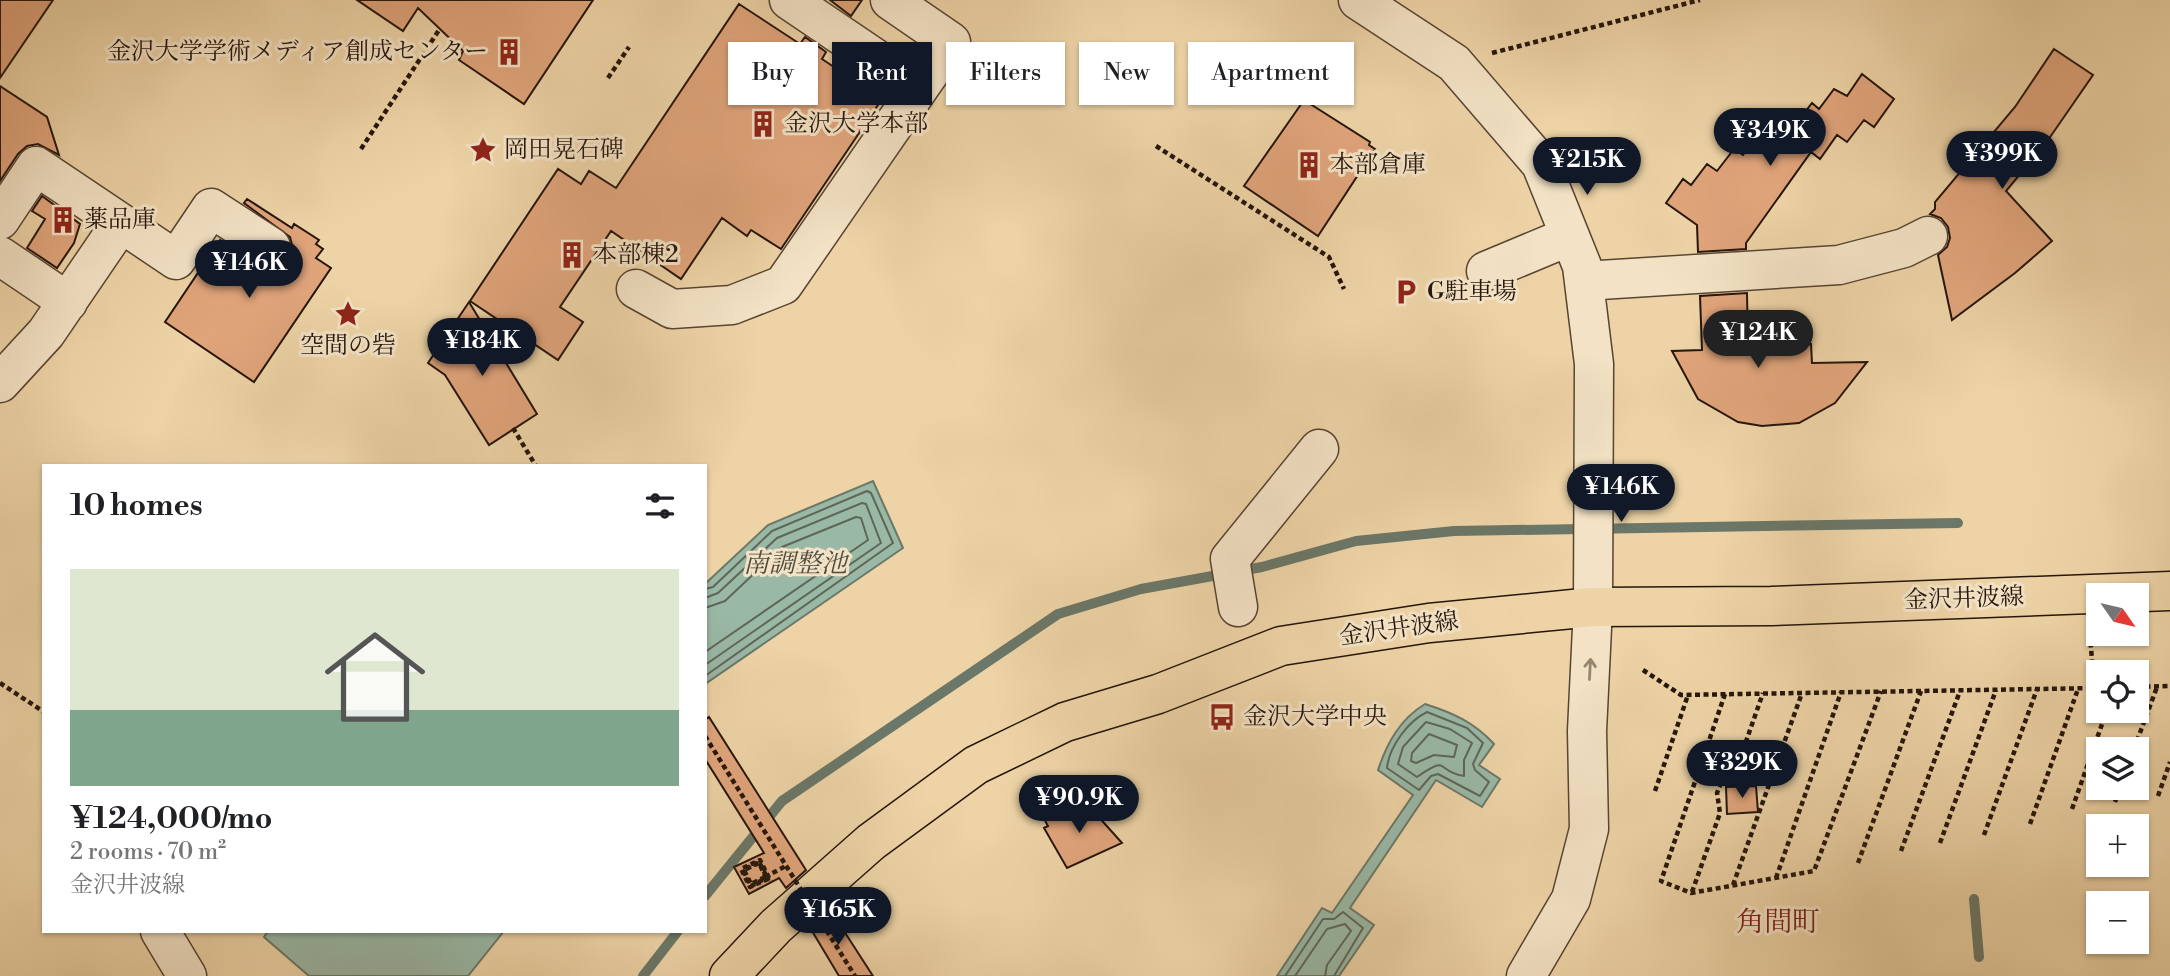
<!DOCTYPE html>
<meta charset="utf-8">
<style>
:root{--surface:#fff;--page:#f2f2f2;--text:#202124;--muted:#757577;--accent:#111827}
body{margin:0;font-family:"Libre Bodoni","Noto Serif JP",serif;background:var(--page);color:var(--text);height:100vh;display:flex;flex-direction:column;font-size:26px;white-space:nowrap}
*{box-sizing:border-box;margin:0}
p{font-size:23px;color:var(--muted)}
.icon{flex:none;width:38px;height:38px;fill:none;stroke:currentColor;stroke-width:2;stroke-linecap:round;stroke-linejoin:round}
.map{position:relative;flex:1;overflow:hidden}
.panel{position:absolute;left:42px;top:464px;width:665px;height:469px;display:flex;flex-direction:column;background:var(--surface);border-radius:0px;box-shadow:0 2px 5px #0004}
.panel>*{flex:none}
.guide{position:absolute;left:728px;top:42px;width:665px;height:63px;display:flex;gap:14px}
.needle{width:46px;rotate:124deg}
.fabs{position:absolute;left:2086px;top:583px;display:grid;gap:14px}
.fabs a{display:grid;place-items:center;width:63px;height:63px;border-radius:0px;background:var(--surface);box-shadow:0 2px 5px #0004;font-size:35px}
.price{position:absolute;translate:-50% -60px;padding:0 16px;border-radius:24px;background:var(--accent);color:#fff;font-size:23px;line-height:46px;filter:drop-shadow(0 2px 4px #0008)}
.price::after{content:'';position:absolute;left:50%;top:42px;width:21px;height:16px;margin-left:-10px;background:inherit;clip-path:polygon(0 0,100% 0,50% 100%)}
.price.active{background:#222;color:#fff}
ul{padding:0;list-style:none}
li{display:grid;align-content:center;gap:14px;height:371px;padding:0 28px}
li span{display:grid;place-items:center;height:217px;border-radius:0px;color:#555}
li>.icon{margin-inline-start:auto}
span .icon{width:126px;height:126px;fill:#fffc;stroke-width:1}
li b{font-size:30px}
h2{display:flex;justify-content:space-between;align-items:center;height:84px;padding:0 28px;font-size:30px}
.pill{padding:0 24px;border-radius:0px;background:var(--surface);box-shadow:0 2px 5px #0004;font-size:24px;line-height:63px}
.pill.active{background:var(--accent);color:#fff}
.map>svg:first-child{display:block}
.water{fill:#99b8a6;stroke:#6b7768;stroke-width:2}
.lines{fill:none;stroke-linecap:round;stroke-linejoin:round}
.shore{stroke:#5f6658;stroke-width:2}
.stream{stroke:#6b7768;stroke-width:10}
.building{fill:#e0a47b;stroke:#25150b;stroke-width:2}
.minor-casing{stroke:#574432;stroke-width:41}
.major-casing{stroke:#25150b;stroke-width:41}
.path{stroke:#25150b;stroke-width:4.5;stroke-dasharray:5 3.5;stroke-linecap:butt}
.minor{stroke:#f3e2c5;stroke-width:38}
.major{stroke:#edd3a6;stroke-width:38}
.path-bridge{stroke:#25150b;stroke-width:4.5;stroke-dasharray:5 3.5;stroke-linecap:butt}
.oneway{stroke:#968671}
.labels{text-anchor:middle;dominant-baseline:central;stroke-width:6;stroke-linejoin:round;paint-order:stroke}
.poi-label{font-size:24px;fill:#25150b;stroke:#f3e2c5;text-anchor:start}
.street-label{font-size:24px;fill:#25150b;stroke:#f3e2c5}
.water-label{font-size:26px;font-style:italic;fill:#4e4e41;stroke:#f3e2c5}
.quarter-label{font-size:28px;fill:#7a1f14;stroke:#f3e2c5}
</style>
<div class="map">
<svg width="2170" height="976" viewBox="0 0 2170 976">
<rect width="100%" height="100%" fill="#edd3a6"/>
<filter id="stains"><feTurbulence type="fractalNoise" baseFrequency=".00286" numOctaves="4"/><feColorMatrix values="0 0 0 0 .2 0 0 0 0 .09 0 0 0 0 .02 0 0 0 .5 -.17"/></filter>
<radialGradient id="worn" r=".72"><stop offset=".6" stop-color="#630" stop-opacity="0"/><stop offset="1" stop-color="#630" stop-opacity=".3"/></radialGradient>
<path class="water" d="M873,481L903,548L705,684V584L768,525Z
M1425,704C1453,713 1474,722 1494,744L1479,765L1500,779L1482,807L1436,780L1350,908L1374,925L1339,976H1277L1322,908L1332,913L1413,795L1378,770C1387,743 1400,719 1425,704Z
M268,931H504L468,976H309L264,937Z"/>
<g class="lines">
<path class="shore" d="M705,589L713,587L772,531L867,491L871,493L893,543L705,676
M705,598L718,593L777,538L862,503L866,504L881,543L705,665
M705,608L725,601L782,547L856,517L861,518L868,540L705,652
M1427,712L1467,728L1483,743L1473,764L1475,770L1489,782L1480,796L1438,774L1431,776L1419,790L1387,768C1389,747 1408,721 1427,712Z
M1426,722L1450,729L1472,743L1464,760V776C1434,771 1451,754 1417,777L1398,764L1403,747Z
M1429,734L1457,745L1454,757L1434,755L1416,763L1411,761L1412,753Z
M1285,976L1323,919H1334L1343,912L1363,928L1334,976
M1295,976L1327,929L1345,924L1351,931L1327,965L1325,976"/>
<path class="stream" d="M705,896L782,801L1058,614L1141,589L1262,567L1356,541L1454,531L1958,523
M1974,899L1979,957
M643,976L678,931"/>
</g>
<path class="building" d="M0,0H53L0,78Z
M357,0H593L524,104L459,60L463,51L418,8L403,31Z
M830,0H862L851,16Z
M739,4L800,44L805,37L826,52L822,59L882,99L781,249L751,230L747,236L722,218L681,279L611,231L560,307L583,322L558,360L470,301L558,169L581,184L589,171L616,188Z
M2054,49L2093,75L2046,143L2006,191L2052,241L2015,273L1952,320L1938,255L1947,247L1950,238L1948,227L1941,218L1930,214L1935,209V202L2015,107Z
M1862,74L1894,99L1874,127L1864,120L1847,142L1837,135L1820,159L1811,152L1746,243V249L1698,252L1697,225L1666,203L1683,179L1691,185L1707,164L1717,171L1734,149L1743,155L1759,133L1769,140L1785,118L1795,125L1812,103L1819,109L1834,89L1847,96Z
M0,86L47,117L59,155L38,144L27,146L18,154L0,181Z
M1304,100L1370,142L1369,145L1375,149L1318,236L1244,186Z
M42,196L80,224L74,243L57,268L27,248L45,219L32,211Z
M247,199L292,228L294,224L319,240L316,244L323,249L316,258L331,268L254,382L165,322L220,240L269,269L280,267L289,259L293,249L290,237L244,203Z
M1747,293L1748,346L1811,344L1812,363L1867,362L1835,403L1799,423L1762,426L1738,422L1698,399L1672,351L1702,350L1700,296Z
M469,302L537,414L489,445L445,375L428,363Z
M709,717L806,870L786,888L779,878L749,894L734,867L764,853L705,759V720Z
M1756,786L1758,812L1727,814L1726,787Z
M1072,807L1096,814L1122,843L1067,868L1044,828L1048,826L1043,817Z
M829,908L842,928L873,976H839L809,926Z"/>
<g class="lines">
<defs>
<path id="minor" d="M789,0L919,88L951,42L890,0
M1358,0L1454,63L1541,164L1582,266L1594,364L1593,607L1587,731L1589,829L1571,899L1526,976
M0,220L36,166L121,223
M0,256L68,302
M1486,271L1570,236
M1584,281L1839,265L1904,248L1928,236
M636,289L672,309L732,305L783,285L919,88
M0,383L46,333L121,223L176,260L211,208L271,247
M1238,607L1230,559L1319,449
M160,931L187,976"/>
<path id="major" d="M729,976L776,926L871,842L976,765L1065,722L1158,694L1281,646L1429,623L1593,607L1771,606L2170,591"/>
</defs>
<use href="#minor" class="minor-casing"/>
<use href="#major" class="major-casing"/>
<path class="path" d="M1492,53L1700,0
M608,78L629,47
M1156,146L1329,257L1344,289
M361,149L439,30
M513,428L536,466
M2090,634L2094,688
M1643,670L1681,695L2098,688
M0,683L44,712
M2137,687L2170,686
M1725,694L1661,881L1691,893L1814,871L1881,691
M2134,749L2157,687
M1655,791L1688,695
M2158,796L2170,762
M2115,802L2120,788
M2072,809L2107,710
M2030,824L2078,689
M1984,835L2037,689
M1940,843L1996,690
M1901,851L1960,691
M1858,863L1921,691
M765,877L751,884L744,870L759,863L766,878L751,886L743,870L759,862L768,879L750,887L741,869L760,860L771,882
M1776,878L1841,692
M1733,885L1802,693
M1692,892L1720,813L1717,793L1729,764L1737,767L1763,693"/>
<use href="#minor" class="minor"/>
<use href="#major" class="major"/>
<path class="path-bridge" d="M705,736L855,976
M765,877L786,866"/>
</g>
<defs><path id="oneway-shaft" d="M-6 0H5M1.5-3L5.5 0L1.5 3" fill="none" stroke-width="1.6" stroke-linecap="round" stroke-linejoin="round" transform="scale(1.75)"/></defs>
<use class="oneway" href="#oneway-shaft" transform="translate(1590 669) rotate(-87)"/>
<defs>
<symbol id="building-bare" viewBox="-9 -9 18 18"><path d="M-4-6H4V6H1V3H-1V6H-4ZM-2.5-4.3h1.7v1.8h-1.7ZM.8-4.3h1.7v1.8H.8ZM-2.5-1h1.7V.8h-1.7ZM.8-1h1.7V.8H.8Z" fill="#8f2418" stroke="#f3e2c5" stroke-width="2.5" paint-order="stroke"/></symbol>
<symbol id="sight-bare" viewBox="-9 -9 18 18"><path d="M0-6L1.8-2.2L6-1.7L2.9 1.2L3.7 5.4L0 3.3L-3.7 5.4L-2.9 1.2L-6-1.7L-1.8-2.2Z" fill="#8f2418" stroke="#f3e2c5" stroke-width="2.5" paint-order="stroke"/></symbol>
<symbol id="parking-bare" viewBox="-9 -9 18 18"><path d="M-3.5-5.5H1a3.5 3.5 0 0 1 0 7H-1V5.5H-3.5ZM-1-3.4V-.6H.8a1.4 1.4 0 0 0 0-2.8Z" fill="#8f2418" stroke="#f3e2c5" stroke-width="2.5" paint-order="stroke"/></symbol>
<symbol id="bus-bare" viewBox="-9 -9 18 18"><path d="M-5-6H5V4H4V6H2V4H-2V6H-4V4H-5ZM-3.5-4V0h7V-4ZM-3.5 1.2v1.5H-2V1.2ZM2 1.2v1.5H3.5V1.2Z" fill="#8f2418" stroke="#f3e2c5" stroke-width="2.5" paint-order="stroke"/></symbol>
</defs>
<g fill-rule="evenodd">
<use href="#building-bare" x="490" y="33" width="38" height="38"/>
<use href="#building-bare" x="744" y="105" width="38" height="38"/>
<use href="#sight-bare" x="464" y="131" width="38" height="38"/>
<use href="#building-bare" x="1290" y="146" width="38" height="38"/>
<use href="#building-bare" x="44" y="201" width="38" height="38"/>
<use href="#building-bare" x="553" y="236" width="38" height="38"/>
<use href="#parking-bare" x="1387" y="273" width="38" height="38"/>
<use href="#sight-bare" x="329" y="295" width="38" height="38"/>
<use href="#bus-bare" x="1203" y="698" width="38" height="38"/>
</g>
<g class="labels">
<g class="poi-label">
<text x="488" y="52" text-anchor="end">金沢大学学術メディア創成センター</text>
<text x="784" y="124">金沢大学本部</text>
<text x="504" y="150">岡田晃石碑</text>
<text x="1330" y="165">本部倉庫</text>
<text x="84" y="220">薬品庫</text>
<text x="593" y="255">本部棟2</text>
<text x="1427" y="292">G駐車場</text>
<text x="348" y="346" text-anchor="middle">空間の砦</text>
<text x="1243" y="717">金沢大学中央</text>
</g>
<g class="street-label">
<text transform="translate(1964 599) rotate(-2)">金沢井波線</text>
<text transform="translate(1399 629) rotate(-8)">金沢井波線</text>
</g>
<g class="water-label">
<text x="795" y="564">南調整池</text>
</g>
<g class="quarter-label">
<text x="1778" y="922">角間町</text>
</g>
</g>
<rect width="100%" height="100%" filter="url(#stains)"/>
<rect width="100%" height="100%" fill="url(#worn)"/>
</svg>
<div class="fabs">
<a><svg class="needle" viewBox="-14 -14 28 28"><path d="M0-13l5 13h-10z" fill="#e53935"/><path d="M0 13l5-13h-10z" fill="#757577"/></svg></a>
<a><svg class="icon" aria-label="locate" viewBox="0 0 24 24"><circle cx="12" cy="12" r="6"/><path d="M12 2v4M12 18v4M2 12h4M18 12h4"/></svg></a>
<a><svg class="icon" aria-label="layers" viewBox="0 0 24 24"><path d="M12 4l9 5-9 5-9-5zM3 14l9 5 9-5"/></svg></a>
<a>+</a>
<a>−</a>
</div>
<b class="price" style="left:1770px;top:168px">¥349K</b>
<b class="price" style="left:2002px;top:191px">¥399K</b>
<b class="price" style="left:1587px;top:197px">¥215K</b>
<b class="price" style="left:249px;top:300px">¥146K</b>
<b class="price active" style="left:1758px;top:370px">¥124K</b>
<b class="price" style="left:482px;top:378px">¥184K</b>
<b class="price" style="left:1621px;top:524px">¥146K</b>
<b class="price" style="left:1742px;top:800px">¥329K</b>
<b class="price" style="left:1079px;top:835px">¥90.9K</b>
<b class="price" style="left:838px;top:947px">¥165K</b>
<div class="guide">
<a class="pill">Buy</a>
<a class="pill active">Rent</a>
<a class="pill">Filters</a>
<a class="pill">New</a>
<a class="pill">Apartment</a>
</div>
<section class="panel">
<h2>10 homes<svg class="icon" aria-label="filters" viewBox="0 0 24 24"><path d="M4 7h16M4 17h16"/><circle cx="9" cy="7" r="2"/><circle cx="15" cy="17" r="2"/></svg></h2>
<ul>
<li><span style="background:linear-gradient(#dfe7d0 65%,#7fa58c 0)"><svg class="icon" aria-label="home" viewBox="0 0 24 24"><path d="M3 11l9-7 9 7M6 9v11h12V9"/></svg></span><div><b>¥124,000/mo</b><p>2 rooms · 70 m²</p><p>金沢井波線</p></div></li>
</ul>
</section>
</div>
